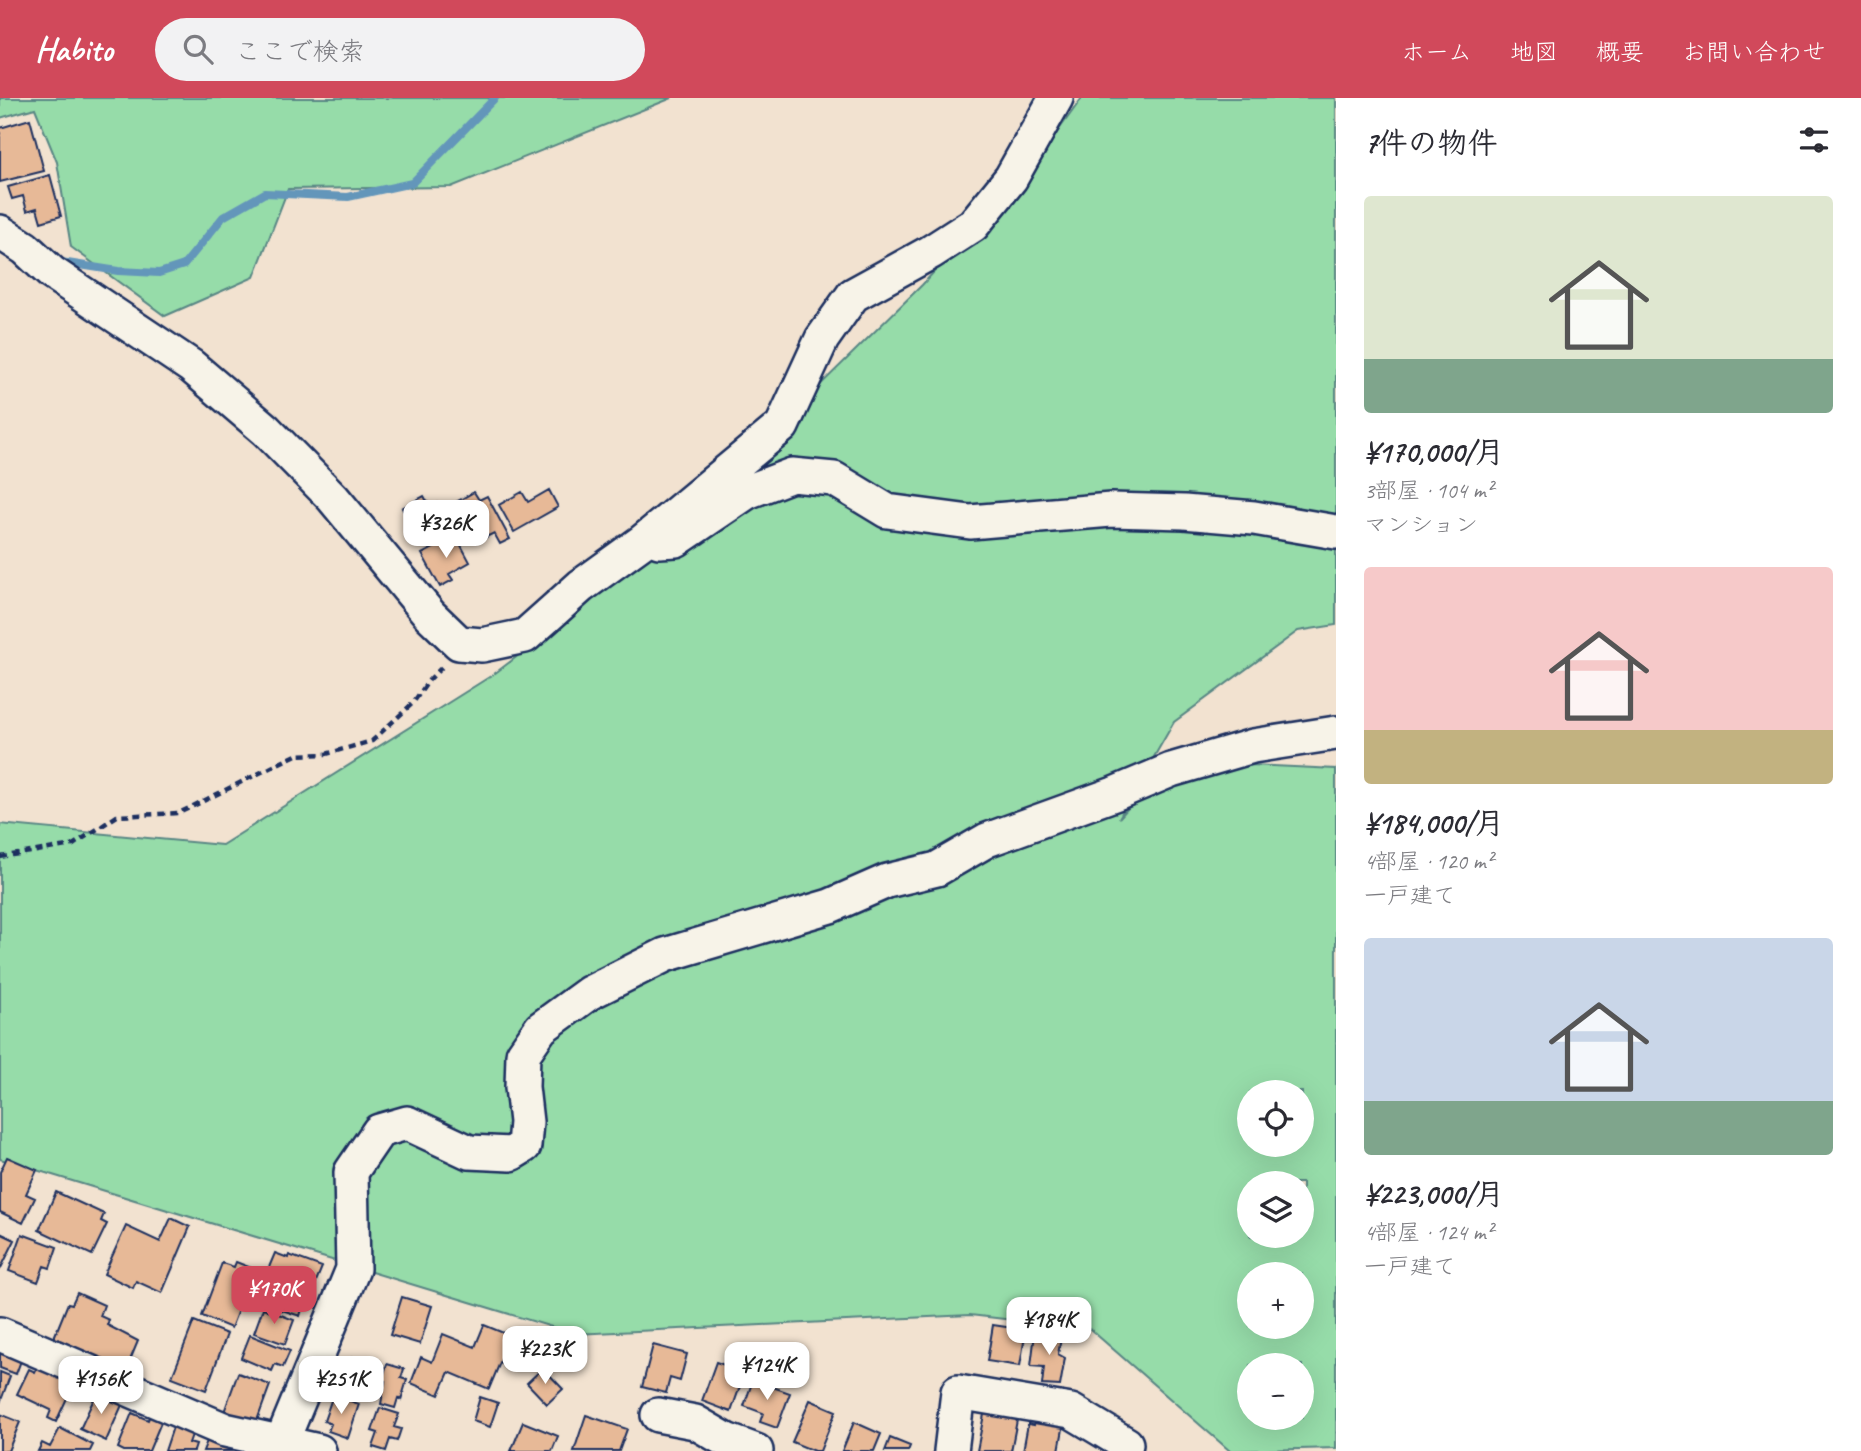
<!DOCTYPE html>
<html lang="ja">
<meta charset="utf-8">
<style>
:root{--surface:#fff;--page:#f2f2f3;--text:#2b2b33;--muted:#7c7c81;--accent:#d1495b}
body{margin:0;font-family:Caveat,"Klee One",sans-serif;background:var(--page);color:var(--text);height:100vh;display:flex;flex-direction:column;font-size:26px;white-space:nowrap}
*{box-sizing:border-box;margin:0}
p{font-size:23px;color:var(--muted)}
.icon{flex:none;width:38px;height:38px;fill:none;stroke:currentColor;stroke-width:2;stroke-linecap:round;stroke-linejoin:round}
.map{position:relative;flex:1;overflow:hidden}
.panel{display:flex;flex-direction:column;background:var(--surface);width:525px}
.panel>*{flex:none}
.buttons{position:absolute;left:1237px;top:982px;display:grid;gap:14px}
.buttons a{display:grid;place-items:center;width:77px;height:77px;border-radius:50%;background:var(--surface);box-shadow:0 7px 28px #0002;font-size:35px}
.price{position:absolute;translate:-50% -60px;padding:0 16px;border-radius:14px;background:#fff;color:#222;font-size:23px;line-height:46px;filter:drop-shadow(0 2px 4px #0008)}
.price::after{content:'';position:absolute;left:50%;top:42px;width:21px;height:16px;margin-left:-10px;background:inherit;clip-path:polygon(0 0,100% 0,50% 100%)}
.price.selected{background:var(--accent);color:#fff}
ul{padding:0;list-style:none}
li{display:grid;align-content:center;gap:14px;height:371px;padding:0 28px}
li span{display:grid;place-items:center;height:217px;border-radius:7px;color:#555}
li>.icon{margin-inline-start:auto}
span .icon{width:126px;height:126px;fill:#fffc;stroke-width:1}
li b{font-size:30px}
h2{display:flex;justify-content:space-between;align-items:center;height:84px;padding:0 28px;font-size:30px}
header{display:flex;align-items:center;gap:42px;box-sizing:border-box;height:98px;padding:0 35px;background:var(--accent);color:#fff}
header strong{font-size:33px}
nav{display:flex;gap:38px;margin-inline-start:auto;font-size:24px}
.search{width:490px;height:63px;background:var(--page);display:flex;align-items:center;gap:18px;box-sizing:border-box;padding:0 24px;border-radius:38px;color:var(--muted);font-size:26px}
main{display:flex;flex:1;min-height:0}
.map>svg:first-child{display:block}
.green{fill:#96dca9;stroke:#588684;stroke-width:2;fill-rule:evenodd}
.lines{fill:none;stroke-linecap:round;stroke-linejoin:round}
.stream{stroke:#6496ba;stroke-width:8}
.building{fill:#e7b997;stroke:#1b2f5e;stroke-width:2}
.minor-casing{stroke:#1b2f5e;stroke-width:38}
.path{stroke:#1b2f5e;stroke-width:4.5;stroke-dasharray:7 5;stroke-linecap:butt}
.minor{stroke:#f7f3e8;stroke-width:33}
</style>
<header>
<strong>Habito</strong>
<div class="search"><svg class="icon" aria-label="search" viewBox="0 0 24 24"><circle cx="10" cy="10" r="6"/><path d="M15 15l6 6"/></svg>ここで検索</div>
<nav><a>ホーム</a><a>地図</a><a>概要</a><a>お問い合わせ</a></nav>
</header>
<main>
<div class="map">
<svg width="1336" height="1353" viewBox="0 0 1336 1353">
<rect width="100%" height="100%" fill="#f2e2d0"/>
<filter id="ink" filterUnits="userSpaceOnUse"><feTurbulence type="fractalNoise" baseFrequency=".0143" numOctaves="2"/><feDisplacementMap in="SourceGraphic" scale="14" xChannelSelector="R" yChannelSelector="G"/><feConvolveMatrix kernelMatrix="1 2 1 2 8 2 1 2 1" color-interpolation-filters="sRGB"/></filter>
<g filter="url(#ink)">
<path class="green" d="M0,0H672L451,89L288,91L254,179L165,218L71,149L57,64L35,10L0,20Z
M1082,0H1336V527L1298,533L1174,624L1119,720L1158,677L1250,667L1336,671V1350L1230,1353L1090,1231L970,1217L575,1236L0,1061V726L222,747L494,576L638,466L922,187L1039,59ZM1250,994H1302V1046H1250ZM1250,1085H1302V1138H1250ZM1250,1176H1302V1228H1250ZM1250,1267H1302V1320H1250Z"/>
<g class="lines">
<path class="stream" d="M57,161L61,164L118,173L159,175L184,167L223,119L265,95L348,99L412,85L495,0"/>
</g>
<path class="building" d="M30,21L44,73L0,84V30Z
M50,77L61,118L41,124L37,110L27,113L23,98L12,101L8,89Z
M549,392L558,409L514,434L499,407L522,394L528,404Z
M474,394L479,402L487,398L510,441L500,446L494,435L480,442L478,437L470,442L451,407Z
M424,398L430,409L437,405L452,432L423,448L402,410Z
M456,438L470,464L449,476L453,482L440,489L422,456Z
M7,1059L37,1072L26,1096L35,1100L23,1125L0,1114V1074Z
M56,1094L104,1116L101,1123L107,1126L92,1157L39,1132Z
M171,1120L190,1129L162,1195L136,1183L133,1190L104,1176L126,1128L160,1144Z
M0,1135L15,1142L0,1172Z
M22,1136L57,1149L50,1170L44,1168L38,1184L9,1173Z
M275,1155L288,1160L289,1157L322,1169L315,1186L312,1185L310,1191L267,1174Z
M236,1164L254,1171L231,1230L202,1218L222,1165L234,1169Z
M275,1183L307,1194L300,1218L267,1207Z
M77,1195L104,1207L100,1218L109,1222L107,1227L138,1243L126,1272L53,1242L68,1205L72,1206Z
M402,1199L432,1208L420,1246L390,1237Z
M263,1210L294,1222L285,1246L254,1235Z
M194,1223L227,1236L206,1292L172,1279Z
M484,1227L511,1238L489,1291L449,1274L439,1297L411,1285L421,1259L432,1264L443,1236L475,1249Z
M993,1227L1026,1232L1020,1268L987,1263Z
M1035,1235H1062L1058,1256L1065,1260L1060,1288L1042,1287L1044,1269L1031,1268Z
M250,1237L290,1253L283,1269L275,1266L272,1273L241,1260Z
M0,1240L23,1257L16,1276L0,1270Z
M653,1247L687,1256L680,1283L670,1280L666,1295L642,1289Z
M352,1260L362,1265L364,1260L376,1265L363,1299L340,1290Z
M40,1262L74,1285L56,1324L48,1320L51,1312L17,1296L29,1271L35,1274Z
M716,1264L745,1274L731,1314L702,1303Z
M387,1266L404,1271L401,1280L407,1282L401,1302L398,1300L395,1310L381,1306L385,1283L382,1282Z
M543,1270L563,1291L547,1306L527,1285Z
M0,1274L10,1278L0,1305Z
M238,1275L270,1287L255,1328L223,1317Z
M753,1282L790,1295L777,1330L760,1324L763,1315L744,1308Z
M98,1292L113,1299L112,1302L122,1307L106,1343L80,1331Z
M333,1297L359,1306L348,1340L328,1333L331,1326L324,1323Z
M480,1299L498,1305L490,1329L473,1323Z
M810,1302L836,1313L820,1353H814L792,1344Z
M380,1310L399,1316L394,1329L401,1331L397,1343L390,1341L386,1353L373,1349L378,1335L372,1333Z
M985,1311L1018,1317L1011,1353H977Z
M132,1315L148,1322L150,1317L162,1322L149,1353H124L118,1350Z
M0,1316L20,1324L8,1353H0Z
M586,1317L627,1331L619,1353H574Z
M1034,1321L1064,1325L1059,1353H1023L1028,1326L1034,1327Z
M523,1324L558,1338L552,1353H511Z
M854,1324L881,1336L874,1353H842Z
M181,1327L194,1331L189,1345L196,1347L194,1353H165L173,1329L179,1331Z
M60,1330L93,1347L90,1353H38L42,1345L50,1349Z
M890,1340L910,1348L908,1353H885Z
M218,1342L239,1351L238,1353H203L207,1343L214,1346Z"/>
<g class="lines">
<defs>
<path id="minor" d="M0,134L25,150L52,175L191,268L266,332L333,400L430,517L459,545L482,547L525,538L581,488L642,444L782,328L822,241L853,197L931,154L973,127L1011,80L1056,0
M659,443L676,442L747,394L792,377L834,381L887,413L970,424L1111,412L1184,414L1254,420L1336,434
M0,1236L225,1332L319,1353
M658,1317L695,1324L726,1342L756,1353
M282,1343L353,1171L351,1074L379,1033L407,1025L469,1054L511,1056L524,1048L526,1024L522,989L523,956L541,930L589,895L665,857L830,808L887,783L937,771L987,742L1114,696L1171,672L1253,648L1336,635
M951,1353L958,1294L1071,1313L1126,1346L1124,1353"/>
</defs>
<use href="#minor" class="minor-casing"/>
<path class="path" d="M0,759L73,747L117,718L179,715L296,657L326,656L372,643L413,605L429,582L442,569"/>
<use href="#minor" class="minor"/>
</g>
</g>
</svg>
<div class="buttons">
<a><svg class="icon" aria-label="locate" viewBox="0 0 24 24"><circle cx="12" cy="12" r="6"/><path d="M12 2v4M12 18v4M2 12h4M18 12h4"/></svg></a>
<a><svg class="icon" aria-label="layers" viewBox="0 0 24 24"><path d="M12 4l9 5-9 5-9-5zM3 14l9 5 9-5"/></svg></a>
<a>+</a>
<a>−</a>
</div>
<b class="price" style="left:446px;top:462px">¥326K</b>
<b class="price selected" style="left:274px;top:1228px">¥170K</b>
<b class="price" style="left:1049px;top:1259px">¥184K</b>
<b class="price" style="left:545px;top:1288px">¥223K</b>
<b class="price" style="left:767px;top:1304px">¥124K</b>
<b class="price" style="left:101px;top:1318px">¥156K</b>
<b class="price" style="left:341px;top:1318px">¥251K</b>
</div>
<section class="panel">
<h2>7件の物件<svg class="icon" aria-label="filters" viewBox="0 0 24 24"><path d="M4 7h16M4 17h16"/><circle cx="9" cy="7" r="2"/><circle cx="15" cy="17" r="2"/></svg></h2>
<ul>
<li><span style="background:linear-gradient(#dfe7d0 75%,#7fa58c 0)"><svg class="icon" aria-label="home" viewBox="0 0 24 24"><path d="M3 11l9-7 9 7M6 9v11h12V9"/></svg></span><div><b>¥170,000/月</b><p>3部屋 · 104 m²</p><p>マンション</p></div></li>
<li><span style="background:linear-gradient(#f6c9c9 75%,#c2b280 0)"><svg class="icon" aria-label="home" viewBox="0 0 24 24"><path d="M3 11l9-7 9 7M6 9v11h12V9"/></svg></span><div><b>¥184,000/月</b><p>4部屋 · 120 m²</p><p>一戸建て</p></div></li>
<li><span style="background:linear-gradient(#c9d6e8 75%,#7fa58c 0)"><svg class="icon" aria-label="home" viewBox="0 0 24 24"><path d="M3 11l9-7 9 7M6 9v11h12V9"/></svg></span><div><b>¥223,000/月</b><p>4部屋 · 124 m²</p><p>一戸建て</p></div></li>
</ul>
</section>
</main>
